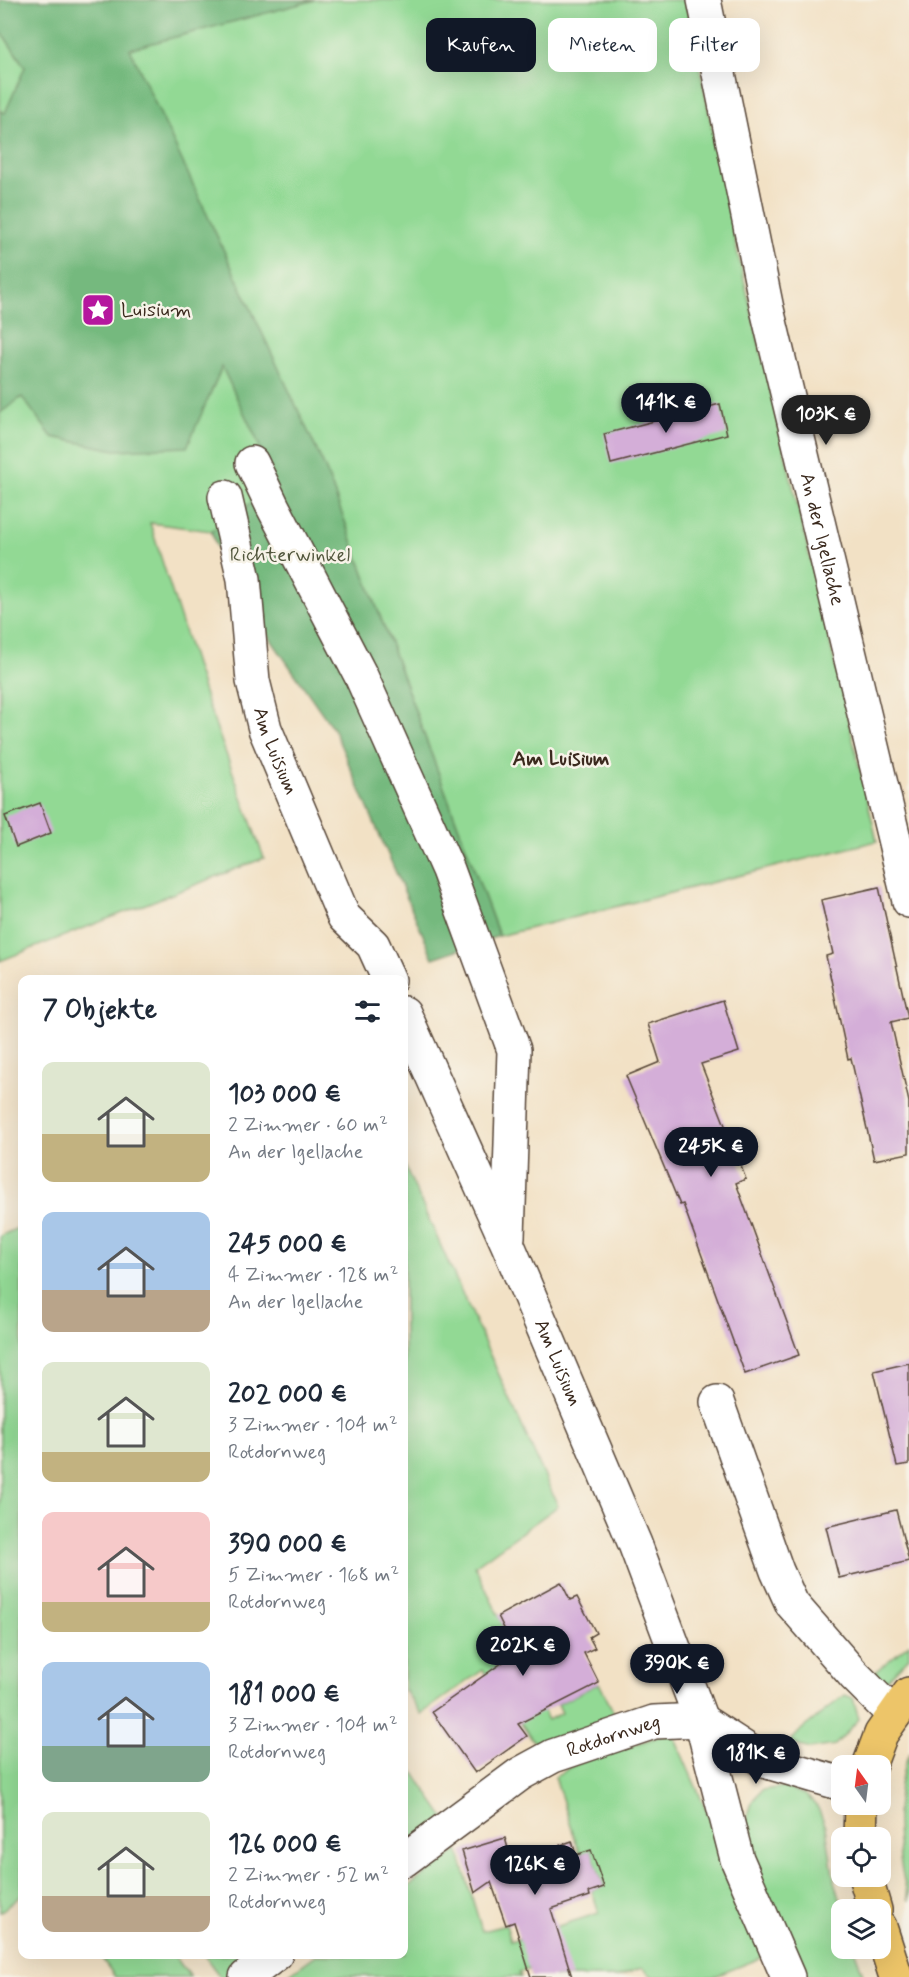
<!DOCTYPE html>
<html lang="de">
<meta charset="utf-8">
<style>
:root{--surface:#fff;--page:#f2f2f3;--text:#1f2937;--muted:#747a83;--accent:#111827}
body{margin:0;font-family:Mynerve,sans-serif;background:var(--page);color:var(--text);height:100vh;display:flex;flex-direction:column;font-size:22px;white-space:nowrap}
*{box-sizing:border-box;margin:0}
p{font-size:20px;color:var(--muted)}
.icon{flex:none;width:33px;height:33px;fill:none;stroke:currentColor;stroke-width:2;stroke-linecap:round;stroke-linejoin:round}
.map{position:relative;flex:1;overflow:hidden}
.side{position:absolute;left:18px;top:975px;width:390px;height:984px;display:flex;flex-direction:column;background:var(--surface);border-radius:12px;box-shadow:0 6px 24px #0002}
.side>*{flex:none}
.top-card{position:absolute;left:426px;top:18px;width:393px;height:54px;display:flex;gap:12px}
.needle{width:39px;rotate:346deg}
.controls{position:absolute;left:831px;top:1755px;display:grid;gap:12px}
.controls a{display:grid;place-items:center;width:60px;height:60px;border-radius:12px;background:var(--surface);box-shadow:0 6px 24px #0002;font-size:30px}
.price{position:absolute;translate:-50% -51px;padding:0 14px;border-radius:21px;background:var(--accent);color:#fff;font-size:20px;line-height:39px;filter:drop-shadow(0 2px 3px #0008)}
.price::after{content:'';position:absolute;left:50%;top:36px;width:18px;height:14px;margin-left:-9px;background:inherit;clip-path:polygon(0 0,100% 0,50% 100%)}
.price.active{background:#222;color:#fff}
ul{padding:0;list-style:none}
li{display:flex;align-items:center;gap:18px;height:150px;padding:0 24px}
li span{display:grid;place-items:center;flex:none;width:168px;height:120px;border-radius:12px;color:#555}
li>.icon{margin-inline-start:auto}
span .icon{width:72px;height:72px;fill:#fffc;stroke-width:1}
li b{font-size:26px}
h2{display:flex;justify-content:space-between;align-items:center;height:72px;padding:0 24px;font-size:26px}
.chip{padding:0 21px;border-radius:12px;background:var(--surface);box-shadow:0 6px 24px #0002;font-size:21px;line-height:54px}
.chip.active{background:var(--accent);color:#fff}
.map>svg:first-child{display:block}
.green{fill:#92d994;stroke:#668259;stroke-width:1.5}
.forest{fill:#75b97e;stroke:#58724e;stroke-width:1.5}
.building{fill:#d4aed8}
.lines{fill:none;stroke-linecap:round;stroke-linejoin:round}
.minor-casing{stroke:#564537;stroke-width:36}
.major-casing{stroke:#564537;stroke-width:36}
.minor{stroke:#fff;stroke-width:33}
.major{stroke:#edc569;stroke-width:33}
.labels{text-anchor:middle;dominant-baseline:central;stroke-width:5;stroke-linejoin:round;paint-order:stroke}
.poi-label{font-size:20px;fill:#3b2a1e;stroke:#f7f3e8;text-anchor:start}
.street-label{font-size:20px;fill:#3b2a1e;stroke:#f7f3e8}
.park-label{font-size:20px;fill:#51563c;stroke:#f7f3e8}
.neighbourhood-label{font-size:21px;font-weight:bold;fill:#3b2a1e;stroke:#f7f3e8}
</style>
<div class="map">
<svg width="909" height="1977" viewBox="0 0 909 1977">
<rect width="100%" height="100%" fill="#f7f3e8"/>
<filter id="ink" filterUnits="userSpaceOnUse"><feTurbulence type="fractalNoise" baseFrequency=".0167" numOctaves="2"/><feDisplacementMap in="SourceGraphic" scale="12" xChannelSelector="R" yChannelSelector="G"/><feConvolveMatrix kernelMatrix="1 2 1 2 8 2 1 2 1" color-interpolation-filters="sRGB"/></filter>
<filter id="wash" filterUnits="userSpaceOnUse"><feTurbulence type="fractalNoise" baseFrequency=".008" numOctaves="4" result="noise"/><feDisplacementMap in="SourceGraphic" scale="24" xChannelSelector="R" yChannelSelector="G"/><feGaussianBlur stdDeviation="1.35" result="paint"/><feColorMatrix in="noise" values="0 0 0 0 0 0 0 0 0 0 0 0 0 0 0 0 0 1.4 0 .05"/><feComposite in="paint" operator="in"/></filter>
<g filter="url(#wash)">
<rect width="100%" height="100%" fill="#f2e1c5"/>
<path class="green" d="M315,0H686L737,250L877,841L499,936L325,468L129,48Z
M0,30L67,130L168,254L258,442L271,483L241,512L211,531L150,523L206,699L264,858L0,961Z
M404,1164L558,1506L475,1566L548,1720L562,1713L558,1704L599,1683L617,1719L542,1753L483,1670L421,1714L404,1689Z
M22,1226V1895L0,1912V1236Z
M909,1644V1657L884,1683L866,1679Z
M845,1695L853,1698L859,1719L835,1745L810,1749L789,1743L802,1729Z
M672,1732L767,1949L761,1958L713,1977H653L642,1968L616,1977H556L530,1969L519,1972L521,1977L287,1976L316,1955L404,1954V1890L458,1850L482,1931L506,1925L511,1941L599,1913L592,1891L604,1886L591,1851L580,1854L555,1777L576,1764Z
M909,1754V1901C898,1861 892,1817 902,1776C904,1769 905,1761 909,1754Z
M404,1759L445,1818L404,1847Z
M783,1787L806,1795L818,1808L826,1827L833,1874L843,1909L842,1948L854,1949L864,1977H798L747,1857L744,1827L753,1800L762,1790Z
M105,1955H174L190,1977H115L101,1957Z
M204,1955H260L229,1977H220Z"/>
<path class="forest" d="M0,0H315L130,49L325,468L499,936L433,958L334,730L228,578L211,531L241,512L271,483L258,442L222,367L187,447L115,450L52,437L22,397L0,413V111L5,113L25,67L0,30Z"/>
<g id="blocks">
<path class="building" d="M720,404L727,434L611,464L604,434Z
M40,803L51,833L16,847L5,816Z
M879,887L908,1018L891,1022L909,1102V1153L874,1160L851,1058L848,1059L826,956L833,954L821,900Z
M723,1000L739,1052L701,1064L746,1179L736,1183L799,1355L745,1374L683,1204L680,1205L626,1076L660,1062L648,1024Z
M909,1363V1464L897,1466L874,1371Z
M896,1510L909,1561L839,1578L826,1527Z
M561,1582L570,1600L577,1597L596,1633L589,1637L595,1648L584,1653L599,1683L518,1724L527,1736L475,1773L432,1712L516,1653L498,1616Z
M505,1838L512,1862L572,1841L576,1855L591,1850L604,1887L589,1892L590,1896L551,1909L572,1977H531L514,1922L506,1925L491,1882L475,1893L462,1851Z"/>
</g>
</g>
<g filter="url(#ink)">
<use href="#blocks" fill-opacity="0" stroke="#564537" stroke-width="1.5"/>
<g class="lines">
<defs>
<g id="minor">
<path id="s1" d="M704,0L767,309L909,901"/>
<path d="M252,463L273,507L361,676L448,870L514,1050L508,1237"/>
<path id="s2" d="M225,497L244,579L253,681L265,729L344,917L373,945L389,980"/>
<path id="s3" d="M404,1013L508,1245L635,1544L701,1720L737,1859L788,1977"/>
<path d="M717,1402L777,1571L792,1604L854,1675L894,1715"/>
<path id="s4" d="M404,1860L520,1774L553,1756L654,1722L701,1720L764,1761L842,1784"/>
<path d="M246,1977L276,1954"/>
</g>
<path id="major" d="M869,1766L881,1734L909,1694
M860,1838L861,1804
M865,1876L875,1910
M880,1927L896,1977"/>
</defs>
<use href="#minor" class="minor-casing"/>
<use href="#major" class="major-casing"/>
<use href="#minor" class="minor"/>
<use href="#major" class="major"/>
</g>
</g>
<defs>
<symbol id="sight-square" viewBox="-11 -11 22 22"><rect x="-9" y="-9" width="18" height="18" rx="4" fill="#b5179e" stroke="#f7f3e8"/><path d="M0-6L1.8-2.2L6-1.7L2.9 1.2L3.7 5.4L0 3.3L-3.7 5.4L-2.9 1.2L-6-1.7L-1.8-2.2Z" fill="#fff"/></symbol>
</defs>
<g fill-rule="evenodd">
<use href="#sight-square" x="79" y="291" width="38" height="38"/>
</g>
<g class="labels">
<g class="poi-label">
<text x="121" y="310">Luisium</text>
</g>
<g class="street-label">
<text stroke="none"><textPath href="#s1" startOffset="552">An der Igellache</textPath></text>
<text stroke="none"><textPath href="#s2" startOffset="260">Am Luisium</textPath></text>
<text stroke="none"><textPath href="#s3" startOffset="382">Am Luisium</textPath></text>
<text stroke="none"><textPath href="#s4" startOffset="246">Rotdornweg</textPath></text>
</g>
<g class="park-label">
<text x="290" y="555">Richterwinkel</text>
</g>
<g class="neighbourhood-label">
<text x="561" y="759">Am Luisium</text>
</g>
</g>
</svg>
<div class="controls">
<a><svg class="needle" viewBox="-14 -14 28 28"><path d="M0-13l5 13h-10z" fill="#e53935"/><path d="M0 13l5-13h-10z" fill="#747a83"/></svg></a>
<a><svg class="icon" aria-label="locate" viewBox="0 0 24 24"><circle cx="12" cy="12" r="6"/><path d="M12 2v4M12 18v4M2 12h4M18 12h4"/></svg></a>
<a><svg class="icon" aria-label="layers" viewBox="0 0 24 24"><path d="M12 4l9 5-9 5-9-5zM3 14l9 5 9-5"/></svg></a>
</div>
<b class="price" style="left:666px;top:434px">141K €</b>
<b class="price active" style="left:826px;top:446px">103K €</b>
<b class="price" style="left:711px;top:1178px">245K €</b>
<b class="price" style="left:523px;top:1677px">202K €</b>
<b class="price" style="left:677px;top:1695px">390K €</b>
<b class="price" style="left:756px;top:1785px">181K €</b>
<b class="price" style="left:535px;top:1896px">126K €</b>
<div class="top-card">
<a class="chip active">Kaufen</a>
<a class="chip">Mieten</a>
<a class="chip">Filter</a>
</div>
<section class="side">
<h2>7 Objekte<svg class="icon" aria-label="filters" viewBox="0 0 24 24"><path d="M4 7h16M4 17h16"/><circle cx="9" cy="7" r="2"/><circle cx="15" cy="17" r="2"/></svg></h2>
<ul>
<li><span style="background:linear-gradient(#dfe7d0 60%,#c2b280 0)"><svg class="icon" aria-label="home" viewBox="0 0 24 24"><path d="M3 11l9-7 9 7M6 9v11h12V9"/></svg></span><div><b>103 000 €</b><p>2 Zimmer · 60 m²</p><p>An der Igellache</p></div></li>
<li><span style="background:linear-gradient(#a9c7e8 65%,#b9a48a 0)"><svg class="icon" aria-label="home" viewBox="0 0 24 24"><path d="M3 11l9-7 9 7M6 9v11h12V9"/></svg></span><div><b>245 000 €</b><p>4 Zimmer · 128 m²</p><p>An der Igellache</p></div></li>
<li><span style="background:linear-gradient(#dfe7d0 75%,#c2b280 0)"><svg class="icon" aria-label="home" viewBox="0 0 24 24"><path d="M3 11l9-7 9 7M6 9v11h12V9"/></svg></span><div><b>202 000 €</b><p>3 Zimmer · 104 m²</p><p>Rotdornweg</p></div></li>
<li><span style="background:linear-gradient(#f6c9c9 75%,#c2b280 0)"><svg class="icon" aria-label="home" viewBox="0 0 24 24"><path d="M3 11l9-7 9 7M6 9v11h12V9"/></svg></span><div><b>390 000 €</b><p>5 Zimmer · 168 m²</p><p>Rotdornweg</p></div></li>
<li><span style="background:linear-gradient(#a9c7e8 70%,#7fa58c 0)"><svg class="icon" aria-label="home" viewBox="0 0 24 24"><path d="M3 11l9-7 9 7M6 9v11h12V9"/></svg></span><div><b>181 000 €</b><p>3 Zimmer · 104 m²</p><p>Rotdornweg</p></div></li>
<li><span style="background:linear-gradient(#dfe7d0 70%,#b9a48a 0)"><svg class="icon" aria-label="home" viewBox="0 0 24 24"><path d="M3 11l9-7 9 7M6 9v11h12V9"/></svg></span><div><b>126 000 €</b><p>2 Zimmer · 52 m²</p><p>Rotdornweg</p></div></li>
</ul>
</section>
</div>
